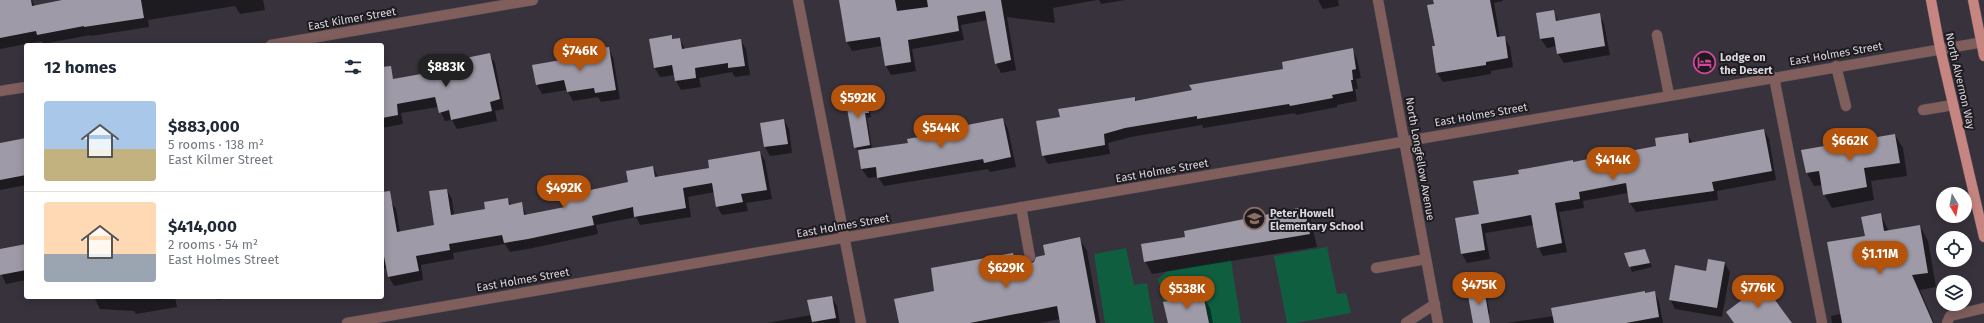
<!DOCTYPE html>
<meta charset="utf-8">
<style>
:root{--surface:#fff;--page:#f2f2f3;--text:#1f2937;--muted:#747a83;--line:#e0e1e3;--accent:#b45309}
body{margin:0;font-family:"Fira Sans",sans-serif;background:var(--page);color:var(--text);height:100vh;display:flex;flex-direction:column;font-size:15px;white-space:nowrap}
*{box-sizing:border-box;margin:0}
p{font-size:13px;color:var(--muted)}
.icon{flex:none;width:22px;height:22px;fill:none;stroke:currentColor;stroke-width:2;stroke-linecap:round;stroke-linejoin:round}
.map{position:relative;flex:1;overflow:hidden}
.sheet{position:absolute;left:24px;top:43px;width:360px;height:256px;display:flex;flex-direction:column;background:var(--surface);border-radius:4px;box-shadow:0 2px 10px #0003}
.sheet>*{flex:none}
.needle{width:26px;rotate:170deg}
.fabs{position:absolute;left:1936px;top:187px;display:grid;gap:8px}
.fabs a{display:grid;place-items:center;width:36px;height:36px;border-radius:50%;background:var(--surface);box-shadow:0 2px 10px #0003;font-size:20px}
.price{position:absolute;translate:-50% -34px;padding:0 9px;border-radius:14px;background:var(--accent);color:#fff;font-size:13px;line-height:26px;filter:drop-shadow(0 1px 2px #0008)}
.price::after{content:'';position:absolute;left:50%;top:24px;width:12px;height:9px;margin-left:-6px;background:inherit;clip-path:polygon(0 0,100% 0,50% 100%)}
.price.on{background:#222;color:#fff}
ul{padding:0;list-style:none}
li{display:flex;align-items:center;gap:12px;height:100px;padding:0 20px}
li+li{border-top:1px solid var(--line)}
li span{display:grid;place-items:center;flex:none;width:112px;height:80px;border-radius:4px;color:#555}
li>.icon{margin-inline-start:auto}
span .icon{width:48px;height:48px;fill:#fffc;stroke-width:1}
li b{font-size:17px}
h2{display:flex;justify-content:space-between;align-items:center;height:48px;padding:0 20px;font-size:17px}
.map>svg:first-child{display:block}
.green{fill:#0f5e40}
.shadow{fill:#0007}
.building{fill:#9f9aa7}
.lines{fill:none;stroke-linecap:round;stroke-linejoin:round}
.service-casing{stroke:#565059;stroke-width:11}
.minor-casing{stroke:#565059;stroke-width:11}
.primary-casing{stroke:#565059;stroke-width:11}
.service{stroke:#7f5e5c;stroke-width:10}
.minor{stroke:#7f5e5c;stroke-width:10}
.primary{stroke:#c68581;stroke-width:10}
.labels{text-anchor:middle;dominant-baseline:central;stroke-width:4;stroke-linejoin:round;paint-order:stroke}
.street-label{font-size:11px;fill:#dcd8df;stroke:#1e1b20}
.poi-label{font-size:11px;font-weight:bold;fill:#dcd8df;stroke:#1e1b20;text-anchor:start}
</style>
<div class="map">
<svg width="1984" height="323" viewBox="0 0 1984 323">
<rect width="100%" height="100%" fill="#38323c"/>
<path class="green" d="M1327,247L1337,294L1346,293L1351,313L1296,323H1287L1274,256Z
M1126,248L1134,285L1147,283L1154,323H1105L1094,254Z
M1231,260L1241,323H1209L1203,294L1163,302L1158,279L1167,271Z"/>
<path class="shadow" d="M5,0H32L35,6L81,0H263L265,10L240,14L235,6L148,20L149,27L91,36L90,35L43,44L42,41L0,49V3Z
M840,0H1097L1053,8L1055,23L1007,17L1016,70L1001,73L996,63L988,20L961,25L964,40L912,49L916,71L891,75L886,66L882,46L852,51L847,42Z
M1099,0H1125L1101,4Z
M1318,0H1338L1339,6L1323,9Z
M1434,0H1503V1L1494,3L1500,38L1504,37L1510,47L1513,67L1491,71V74L1443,82L1437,73L1433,47L1436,46Z
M1553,11L1559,22L1599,14L1604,24L1610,55L1564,63L1558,54L1557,46L1547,48L1541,39Z
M671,36L673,40L680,39L685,49L740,40L746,49L750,75L735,77L732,72L699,78L701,87L681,90L676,81L675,75L660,77L655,68Z
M608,48L613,57L620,99L601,102L598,97L573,101L567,90L542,94L537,85Z
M1352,49L1357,59L1361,78L1356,79L1358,89H1355L1357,101L1337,105V107L1296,115L1295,113L1203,128L1202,125L1131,137L1108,143L1110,154L1048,164L1043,155L1061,118L1134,98L1137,102L1284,70Z
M489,54L495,63L504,109L495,111L497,121L457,129L452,120L445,121L438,107L401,113L403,124L382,128V81L432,73Z
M865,94L867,99L871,117L867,118L872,149L909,144L943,134L960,120L964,127L1003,119L1008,129L1016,167L990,172L988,169L884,186L878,177L868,178L862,169L859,152L855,147Z
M784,120L789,129L792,153L770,156L765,147L761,123Z
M1764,130L1769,139L1776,180L1717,191L1718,200L1636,212L1630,203L1628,193L1583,201L1584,208L1559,212L1567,252L1543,256L1538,247L1534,225L1485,233L1490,259L1467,263L1462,254L1456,219L1480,215L1520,174L1657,147L1687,134L1693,143Z
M1895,135L1903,148L1907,176L1871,181L1874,200L1832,208L1824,194L1822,185L1814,186L1807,173Z
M26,139V185L0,190V144Z
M760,152L765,161L772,199L746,203L748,211L722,215L717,206L715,192L688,197L691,217L640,225L636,217L596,225L598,234L533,248L510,252L505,244L453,253L454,259L421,265L423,280L394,286L389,277L387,268L382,269V201L390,200L396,209L400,232L435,226L447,190L452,199L454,215L486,210L508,199L511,205L521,204L527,216L566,208L629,183L653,167L658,177L710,168Z
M1304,208L1311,221L1317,247L1152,274L1145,261L1187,238Z
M1880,214L1889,231L1920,226L1928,241L1936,287L1920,290L1934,323H1832L1831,316L1841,314L1866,236Z
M1079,238L1087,251L1100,323H1061L1060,319L1040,323H900L935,292L1013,254L1017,261L1024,260L1031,265Z
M26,245V280L6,284L0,271V250Z
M1626,254L1647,255L1652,267L1632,272Z
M1724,262L1730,272L1722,317L1675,309L1670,299L1707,272Z
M1483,289L1486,294L1490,314L1474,316Z
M1654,292L1659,302L1663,323H1507L1553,316Z
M1202,295L1210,308L1213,323H1169Z
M94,297H175L177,307L136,314L134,311L100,309Z
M215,297H236L217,300Z
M831,297L837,306L840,323H767L811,315Z"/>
<path class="building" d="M0,0H31L32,6L62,0H141L144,18L84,27V26L37,35L36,31L0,38Z
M839,0H895L897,11L928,7L927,0H1001L1011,60L995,64L985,11L957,16L959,31L908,40L911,62L885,66L880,37L846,42Z
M1433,0H1490L1497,37L1505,36L1508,58L1486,62V65L1436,73L1432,46H1435L1427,5L1434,4Z
M1554,10L1556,21L1600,13L1605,46L1557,54L1554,37L1540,39L1536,13Z
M672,35V39L680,38L682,49L741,39L745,66L728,68V63L695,68L696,78L675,81L672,65L654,68L649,39Z
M609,47L616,90L595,93L594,88L567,92L564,80L536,85L532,65L590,55L589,50Z
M1353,48L1356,69L1352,70L1353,80H1351L1353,91L1332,95L1333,98L1290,106L1289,104L1197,119V116L1125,128L1104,134L1105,145L1042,156L1036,121L1060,117L1058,109L1135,97V101L1192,90L1189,85L1283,69L1282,62Z
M490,53L500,99L490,102L492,111L451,120L449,110L439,113L435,97L397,104L398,115L382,118V67L391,66L393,79L432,72L447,68L446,62Z
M865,93L869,113H865L870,145L854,148L845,97Z
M1003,118L1011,157L984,163L983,159L877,178L876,167L861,169L858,150L908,143L907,139L942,133L940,123L960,119L962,126Z
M784,119L788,144L764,147L760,123Z
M1764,129L1772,171L1712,182L1714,191L1629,203L1626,183L1579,192L1580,199L1555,203L1562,243L1537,248L1531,215L1481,224L1485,250L1461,254L1455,218L1479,214L1473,181L1519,174L1518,170L1573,160V162L1656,146L1655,138L1688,133L1689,143Z
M1895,134L1900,163L1864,168L1867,187L1823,195L1819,171L1806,173L1801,150Z
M26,138V175L0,180V143Z
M760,151L767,190L741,194L743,202L716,207L712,183L683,188L686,208L634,217L633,207L592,216L594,225L528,239L504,243L502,235L449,244L450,250L416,256L419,271L388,277L382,246V192L390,191L397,232L434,225L429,191L447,189L451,215L485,209L484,202L508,198L509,205L522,202L524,215L565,207L562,196L628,182L626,171L653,166L655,177L709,168L708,160Z
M1304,207L1310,234L1144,262L1141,244L1185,237L1184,231Z
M1881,213L1884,231L1920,225L1928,273L1912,275L1933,323H1842L1827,242L1865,236L1861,217Z
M1080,237L1096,323H1060L1057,306L970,323H899L894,299L934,291L931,268L1013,253L1015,261L1024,259L1027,263H1032L1034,262L1036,257L1045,255L1043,245Z
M26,244V270L0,275V249Z
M1645,249L1650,263L1629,267L1624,253Z
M1708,259L1725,262L1717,308L1669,300L1675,265L1706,271Z
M1763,284L1792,323H1734L1726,312Z
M1484,288L1490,323H1473L1467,290Z
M1645,291V293L1655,291L1659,317L1626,323H1554L1551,308Z
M1203,294L1209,323H1168L1163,302Z
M832,296L836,318L812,322L807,300Z"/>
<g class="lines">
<defs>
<path id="service" d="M1657,35L1669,95
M1836,66L1846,106
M1774,77L1822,323
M1923,110L1953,105
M1021,207L1030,257
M1376,268L1426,259
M1406,323L1435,304
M1947,323L1950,316L1984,308"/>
<path id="minor" d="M798,0L861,323
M1378,0L1438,323
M271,45L533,0
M0,91L26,87
M347,323L1984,42"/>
<path id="primary" d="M1931,0L1940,48L1984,237
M1973,0L1984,56"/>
</defs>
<use href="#service" class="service-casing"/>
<use href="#minor" class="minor-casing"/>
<use href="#primary" class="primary-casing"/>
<use href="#service" class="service"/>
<use href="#minor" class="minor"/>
<use href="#primary" class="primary"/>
</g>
<defs>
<symbol id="hotel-ring" viewBox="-11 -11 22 22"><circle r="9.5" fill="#1e1b20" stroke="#d1479c" stroke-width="1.5"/><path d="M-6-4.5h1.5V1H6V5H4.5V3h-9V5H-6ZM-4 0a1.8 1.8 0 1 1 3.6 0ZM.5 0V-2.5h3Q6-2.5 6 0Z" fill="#d1479c"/></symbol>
<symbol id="school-ring" viewBox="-11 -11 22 22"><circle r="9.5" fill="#1e1b20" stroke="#8d6e63" stroke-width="1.5"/><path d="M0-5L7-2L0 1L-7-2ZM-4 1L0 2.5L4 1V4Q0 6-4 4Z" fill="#8d6e63"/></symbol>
</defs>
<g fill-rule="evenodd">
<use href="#hotel-ring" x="1692" y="50" width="25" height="25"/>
<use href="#school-ring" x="1242" y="206" width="25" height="25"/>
</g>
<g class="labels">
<g class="street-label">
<text transform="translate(352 19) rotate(-10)">East Kilmer Street</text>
<text transform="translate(1836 54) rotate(-10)">East Holmes Street</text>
<text transform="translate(1960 81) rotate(77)">North Alvernon Way</text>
<text transform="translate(1481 115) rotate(-10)">East Holmes Street</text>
<text transform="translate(1420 159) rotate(80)">North Longfellow Avenue</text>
<text transform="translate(1162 171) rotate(-10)">East Holmes Street</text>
<text transform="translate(843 226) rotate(-10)">East Holmes Street</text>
<text transform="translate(523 280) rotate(-10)">East Holmes Street</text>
</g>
<g class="poi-label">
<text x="1720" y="57">Lodge on<tspan x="1720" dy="13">the Desert</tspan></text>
<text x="1270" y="213">Peter Howell<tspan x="1270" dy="13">Elementary School</tspan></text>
</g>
</g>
</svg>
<div class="fabs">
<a><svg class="needle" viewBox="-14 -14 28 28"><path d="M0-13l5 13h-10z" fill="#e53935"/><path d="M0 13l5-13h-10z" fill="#747a83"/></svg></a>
<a><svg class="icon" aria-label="locate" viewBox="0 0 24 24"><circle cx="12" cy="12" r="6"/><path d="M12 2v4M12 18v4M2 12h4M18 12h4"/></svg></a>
<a><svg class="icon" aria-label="layers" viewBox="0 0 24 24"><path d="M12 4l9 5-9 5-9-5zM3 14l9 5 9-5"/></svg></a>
</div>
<b class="price" style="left:580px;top:72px">$746K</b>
<b class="price on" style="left:446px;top:88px">$883K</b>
<b class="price" style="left:858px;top:119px">$592K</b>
<b class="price" style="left:941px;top:149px">$544K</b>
<b class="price" style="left:1850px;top:162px">$662K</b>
<b class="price" style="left:1613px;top:181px">$414K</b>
<b class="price" style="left:564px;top:209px">$492K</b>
<b class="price" style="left:1880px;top:275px">$1.11M</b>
<b class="price" style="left:1006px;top:289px">$629K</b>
<b class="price" style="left:1479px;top:306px">$475K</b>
<b class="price" style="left:1758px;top:309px">$776K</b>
<b class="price" style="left:1187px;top:310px">$538K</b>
<section class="sheet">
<h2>12 homes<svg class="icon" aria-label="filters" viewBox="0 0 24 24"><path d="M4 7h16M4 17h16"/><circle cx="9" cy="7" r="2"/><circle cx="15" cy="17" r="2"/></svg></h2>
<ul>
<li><span style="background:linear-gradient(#a9c7e8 60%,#c2b280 0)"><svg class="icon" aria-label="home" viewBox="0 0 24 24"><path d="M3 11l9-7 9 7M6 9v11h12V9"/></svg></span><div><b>$883,000</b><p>5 rooms · 138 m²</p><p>East Kilmer Street</p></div></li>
<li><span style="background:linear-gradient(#ffd9b3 65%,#9aa5b1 0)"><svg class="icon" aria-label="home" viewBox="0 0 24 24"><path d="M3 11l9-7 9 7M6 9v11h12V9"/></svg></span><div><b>$414,000</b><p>2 rooms · 54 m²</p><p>East Holmes Street</p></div></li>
</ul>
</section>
</div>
